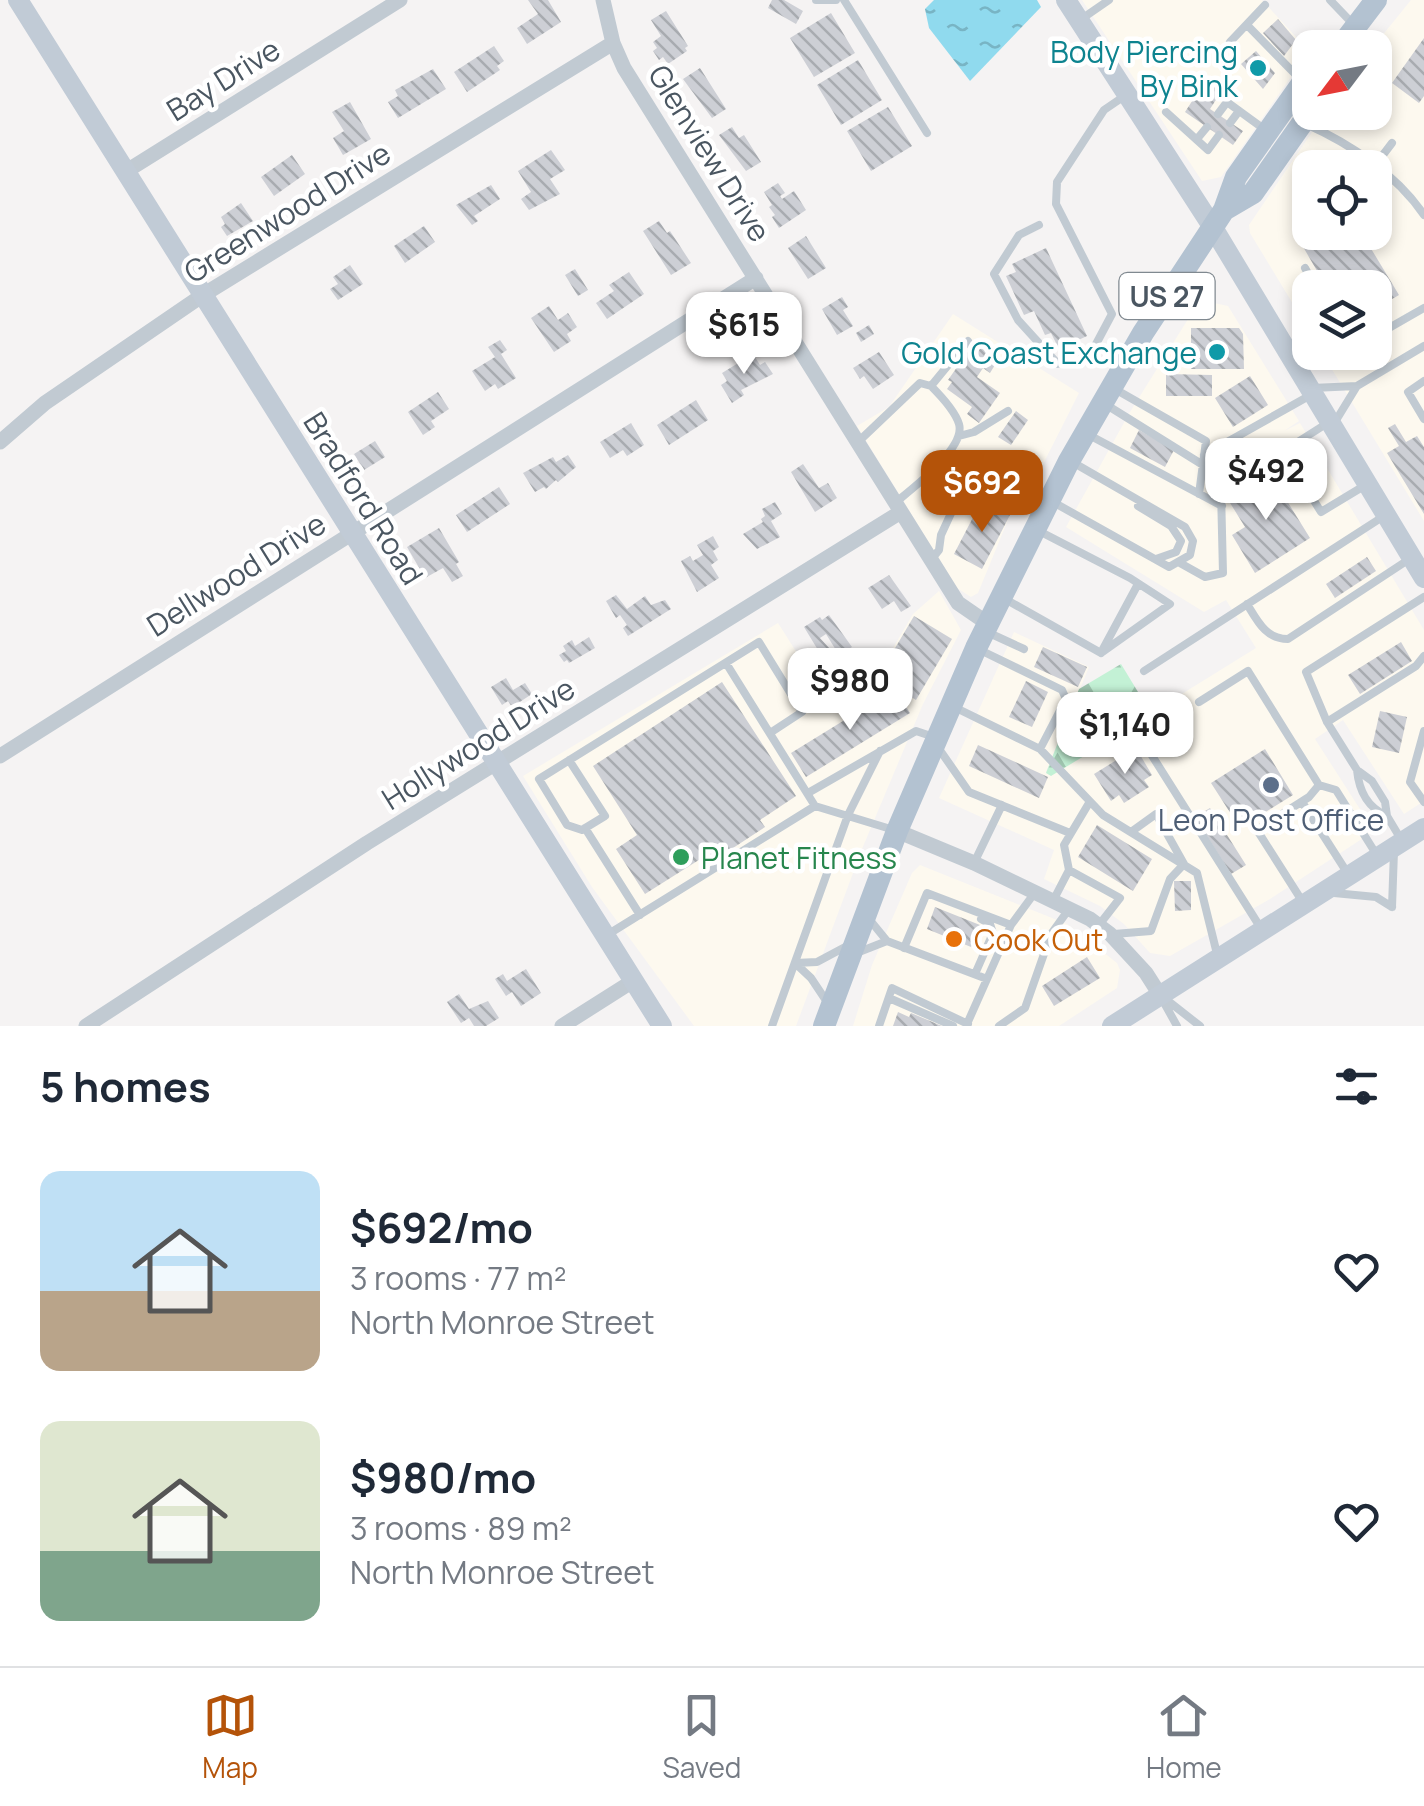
<!DOCTYPE html>
<meta charset="utf-8">
<style>
:root{--surface:#fff;--page:#f6f6f7;--text:#1f2937;--muted:#747a83;--line:#e0e1e3;--accent:#b45309}
body{margin:0;font-family:Manrope,sans-serif;background:var(--page);color:var(--text);height:100vh;display:flex;flex-direction:column;font-size:38px;white-space:nowrap}
*{box-sizing:border-box;margin:0}
p{font-size:32px;color:var(--muted)}
.icon{flex:none;width:55px;height:55px;fill:none;stroke:currentColor;stroke-width:2;stroke-linecap:round;stroke-linejoin:round}
.map{position:relative;height:1026px;overflow:hidden}
.details{display:flex;flex-direction:column;background:var(--surface);flex:1}
.details>*{flex:none}
.needle{width:65px;rotate:238deg}
.buttons{position:absolute;left:1292px;top:30px;display:grid;gap:20px}
.buttons a{display:grid;place-items:center;width:100px;height:100px;border-radius:20px;background:var(--surface);box-shadow:0 5px 15px #0003;font-size:50px}
.price{position:absolute;translate:-50% -85px;padding:0 22px;border-radius:20px;background:#fff;color:#222;font-size:32px;line-height:65px;filter:drop-shadow(0 2px 5px #0008)}
.price::after{content:'';position:absolute;left:50%;top:60px;width:30px;height:22px;margin-left:-15px;background:inherit;clip-path:polygon(0 0,100% 0,50% 100%)}
.price.active{background:var(--accent);color:#fff}
ul{padding:0;list-style:none}
li{display:flex;align-items:center;gap:30px;height:250px;padding:0 40px}
li span{display:grid;place-items:center;flex:none;width:280px;height:200px;border-radius:20px;color:#555}
li>.icon{margin-inline-start:auto}
span .icon{width:120px;height:120px;fill:#fffc;stroke-width:1}
li b{font-size:42px}
h2{display:flex;justify-content:space-between;align-items:center;height:120px;padding:0 40px;font-size:42px}
.tab-bar{display:flex;justify-content:space-around;align-items:center;height:140px;border-top:2px solid var(--line);background:var(--surface);font-size:28px;color:var(--muted)}
.tab-bar a{display:grid;justify-items:center;gap:5px}
.tab-bar .active{color:var(--accent)}
.map>svg:first-child{display:block}
.commercial{fill:#fdf9ef;fill-rule:evenodd}
.forest{fill:url(#forest-firs)}
.water{fill:url(#water-ripples)}
.building{fill:url(#building-back-hatch)}
.lines{fill:none;stroke-linecap:round;stroke-linejoin:round}
.lane{stroke:#c1cad2;stroke-width:8}
.street{stroke:#c1cad2;stroke-width:15}
.secondary{stroke:#c1cbd6;stroke-width:20}
.primary{stroke:#b3c2d1;stroke-width:22}
.culture-dot{fill:#0f9aa8;stroke:#fff;stroke-width:4}
.service-dot{fill:#5c6f8a;stroke:#fff;stroke-width:4}
.leisure-dot{fill:#2e9e5b;stroke:#fff;stroke-width:4}
.food-dot{fill:#e8710a;stroke:#fff;stroke-width:4}
.labels{text-anchor:middle;dominant-baseline:central;stroke-width:9;stroke-linejoin:round;paint-order:stroke}
.shield{fill:#fff;stroke:#808990;stroke-width:2.5}
.shield-label{font-size:28px;font-weight:bold;fill:#4a5661}
.culture-label{font-size:30px;fill:#0d838f;stroke:#fff;text-anchor:end}
.street-label{font-size:30px;fill:#4a5661;stroke:#fff}
.service-label{font-size:30px;fill:#4e5e75;stroke:#fff}
.leisure-label{font-size:30px;fill:#27864d;stroke:#fff;text-anchor:start}
.food-label{font-size:30px;fill:#c56008;stroke:#fff;text-anchor:start}
</style>
<div class="map">
<svg width="1424" height="1026" viewBox="0 0 1424 1026">
<defs>
<pattern id="forest-firs" width="22" height="20" patternUnits="userSpaceOnUse" patternTransform="scale(2.5)"><rect width="22" height="20" fill="#c3f1d5"/><path d="M5 1l3.5 6h-7zM16 11l3.5 6h-7z" fill="#a0c6b0"/></pattern>
<pattern id="water-ripples" width="26" height="14" patternUnits="userSpaceOnUse" patternTransform="scale(2.5)"><rect width="26" height="14" fill="#90daee"/><path d="M2 4q2-2 4 0t4 0M15 11q2-2 4 0t4 0" fill="none" stroke="#78b4c4"/></pattern>
<pattern id="building-back-hatch" width="6" height="6" patternUnits="userSpaceOnUse" patternTransform="scale(2.5)"><rect width="6" height="6" fill="#cdcfd5"/><path d="M-1 5l2 2M0 0l6 6M5-1l2 2" fill="none" stroke="#a8abb0"/></pattern>
</defs>
<rect width="100%" height="100%" fill="#f5f3f3"/>
<path class="commercial" d="M1082,0H1262L1309,51L1221,177L1202,181Z
M1411,0H1424V521L1322,353L1375,352V288H1310V332L1250,233L1249,225L1325,113L1375,112L1373,47ZM1310,168H1375V232H1310Z
M1200,300L1228,306L1299,421L1284,431L1300,423L1424,630V801L1404,814L1343,720L1315,739L1374,831L1270,899L1170,956L1150,953L1124,924L1100,906L1044,879L1054,850L939,798L1014,632L1089,667L1046,772L1051,775L1256,648L1226,600L1204,612L1066,527L1130,412Z
M953,314L1079,393L1031,488L1010,515L978,593L971,597L957,588L857,426L889,407Z
M939,591L961,630L923,704L862,849L796,1026H694L592,887L523,776L778,623L830,705L876,677L913,614Z
M920,865L1067,924L1117,963L1120,970L1117,988L1059,1026H853L872,965L912,873Z"/>
<path class="forest" d="M1121,664L1152,715L1051,776L1046,773L1079,689Z"/>
<path class="water" d="M934,0H1037L1041,7L970,81L929,28L925,9Z"/>
<path class="building" d="M528,0H548L561,22L527,44L517,28L538,14Z
M772,0H784L803,11L796,24L768,8Z
M666,11L688,46L685,48L687,51L668,64L663,57L659,60L653,51L657,48L653,42L661,36L651,20Z
M831,13L855,53L814,77L790,38Z
M1278,19L1296,40L1284,56L1263,33Z
M1424,38V96L1419,103L1392,83Z
M494,46L504,61L497,66L500,70L467,92L454,72Z
M1256,51L1275,73L1263,89L1241,64Z
M858,60L882,100L841,125L817,85Z
M700,68L726,109L712,118L683,79Z
M433,69L446,89L398,118L388,102L398,96L395,90Z
M1207,78L1223,89L1210,109L1243,131L1233,145L1185,112Z
M350,102L371,139L343,155L333,138L344,131L332,112Z
M888,107L912,146L871,171L847,131Z
M732,127L739,138L744,135L761,162L746,171L719,135Z
M551,150L565,170L550,179L560,194L529,210L521,199L531,192L518,171Z
M292,155L305,174L274,196L261,177Z
M778,183L785,193L780,196L782,199L794,191L806,210L779,228L772,217L775,215L769,207L772,205L764,192Z
M491,185L500,199L474,216L478,221L472,225L456,205Z
M241,203L253,221L227,236L221,227L225,224L221,217Z
M659,221L667,233L670,231L691,263L671,275L643,231Z
M424,226L435,242L405,263L394,246Z
M1322,232H1361L1399,295L1375,309V288H1327L1302,245Z
M806,236L826,268L808,279L788,248Z
M1046,248L1087,336L1059,349L1051,333L1045,335L1034,311L1024,315L1006,276L1016,272L1012,264Z
M350,265L363,284L338,300L330,289L338,284L333,277Z
M575,269L588,290L578,296L565,275Z
M629,272L644,294L607,319L596,303L614,291L609,285Z
M842,297L848,307L843,310L853,326L837,335L822,309Z
M549,306L558,320L568,313L577,327L567,334L571,341L554,352L531,318Z
M869,325L874,334L861,342L856,333Z
M1191,328H1239L1243,334L1244,369H1191Z
M500,340L507,350L501,354L516,378L498,389L495,384L485,391L472,371L495,357L488,347Z
M974,343L998,360L990,373L983,368L977,377L1000,393L979,423L967,414L972,407L947,389L952,382L948,380Z
M879,352L894,375L873,389L864,376L860,379L853,368Z
M753,354L760,365L765,362L773,374L741,390L744,395L732,403L721,385L727,381L722,373Z
M1166,374L1212,375V396H1166Z
M1250,376L1268,405L1233,427L1215,398Z
M438,392L449,409L431,421L435,427L423,435L408,412Z
M696,400L708,420L669,445L657,425Z
M1016,411L1028,420L1011,445L998,437Z
M631,423L644,445L627,456L623,450L610,458L600,442Z
M1395,424L1406,442L1417,436L1424,447V514L1387,453L1399,446L1388,428Z
M1139,430L1174,450L1165,467L1130,448Z
M375,441L385,457L364,470L354,454Z
M568,455L576,467L558,482L556,480L546,489L544,487L535,492L523,473L553,457L556,462Z
M803,464L819,488L828,483L837,498L815,512L791,472Z
M1269,472L1310,538L1255,573L1232,535L1245,527L1227,498Z
M499,487L510,504L467,532L456,515Z
M982,500L1010,515L982,569L954,554Z
M775,502L782,514L771,521L780,537L757,549L743,534L763,522L761,519L765,516L762,509Z
M439,528L459,562L456,564L463,576L452,582L443,568L425,578L407,547Z
M713,536L719,547L713,551L718,560L711,565L719,578L697,592L681,561L690,556L693,561L703,555L697,545Z
M1367,557L1376,571L1335,598L1326,584Z
M889,575L911,606L901,612L894,601L882,609L868,588Z
M616,595L627,609L645,596L651,605L665,600L671,609L628,636L623,628L627,625L620,615L616,618L606,601Z
M829,615L852,647L839,655L826,634L820,638L830,649L821,655L804,627L820,617L822,620Z
M914,616L952,639L916,700L878,677Z
M589,637L595,648L569,663L567,660L564,662L559,655L566,651L563,646L572,640L575,646Z
M1401,642L1412,661L1360,694L1348,675Z
M1043,647L1087,667L1078,687L1034,667Z
M506,678L513,690L525,683L532,694L512,707L508,701L502,705L491,687Z
M1026,681L1048,692L1032,727L1009,717Z
M722,682L796,796L760,820L765,827L707,865L702,858L645,894L616,849L637,835L593,766Z
M895,689L910,713L806,777L791,753Z
M1380,711L1407,717L1399,753L1372,747Z
M978,745L1048,777L1039,798L969,766Z
M1136,748L1152,775L1144,780L1149,787L1124,803L1119,795L1111,801L1094,774Z
M1265,749L1293,795L1240,828L1211,783Z
M1210,808L1246,865L1231,874L1195,817Z
M1097,825L1152,859L1133,891L1078,857Z
M1174,881H1191V910L1175,911Z
M935,907L980,925L971,947L927,929Z
M1087,957L1100,978L1054,1006L1042,986Z
M526,969L541,993L521,1006L512,992L506,996L495,979L503,974L507,981Z
M459,994L469,1009L488,1001L499,1018L486,1026H474L469,1018L461,1023L447,1002Z
M898,1012L909,1017L911,1013L942,1026H893Z"/>
<g class="lines">
<path class="lane" d="M816,0H836
M844,0L927,133
M1330,0L1352,23
M1080,20L1109,0
M1247,25L1300,79
M1230,42L1265,5
M1166,112L1208,150L1219,135
M1218,114L1227,102L1264,129
M1230,123L1239,111
M1306,124C1351,144 1397,175 1424,215
M1197,139L1207,127
M1373,168L1392,143
M1039,225L1019,235L994,274L1018,320L1058,364L1095,346L1112,314L1056,204L1057,182L1104,110L1126,95
M1305,268L1316,288
M1375,336L1424,308
M1424,381L1408,392L1424,419
M1113,388L1206,441L1199,494
M1312,388L1357,386
M1105,404L1203,465
M1335,422L1357,386L1424,346
M1089,435L1222,506
M959,436L974,432L1008,411
M858,442L920,383L931,386
M1284,452L1321,512L1364,486
M1204,455L1309,396
M896,502C913,488 966,448 959,424C955,411 941,396 931,386L968,341
M1053,502L1169,567L1190,555L1193,541L1185,527L1074,463
M1138,506L1171,526L1181,541L1176,552L1156,559
M1037,530L1130,578L1170,604L1101,653
M931,560L939,550L941,535L971,470L1043,506
M1180,563L1205,577L1223,573L1221,491L1326,424
M1005,599L1101,653
M1247,604C1258,622 1266,639 1288,639L1408,560
M987,632L1024,649
M1103,649L1138,584
M726,663L815,806L894,830
M1144,671L1384,516
M1199,702L1248,671L1319,785L1336,790L1378,857
M952,706L1040,749L1066,699L1062,690L980,650
M1327,722L1416,666L1424,656
M1424,731L1410,782L1424,802
M1139,735L1262,930
M937,746L969,792L1070,833
M1040,749L1103,815L1197,873L1218,958
M569,760L605,816L582,830L567,825L539,779C612,733 686,688 759,642L802,712L770,733
M1357,770C1359,791 1367,807 1387,816
M808,793L916,731L934,737
M1302,802L1348,874
M585,828L640,915
M1402,841L1387,816L1385,802L1372,781L1357,770L1327,722L1306,672L1424,597
M974,863L1002,805
M1069,870L1120,898L1099,925
M1334,893L1376,897L1392,907
M1054,899L1069,870L1064,845L1089,803
M1304,904L1257,830L1309,797L1319,785
M1392,907L1394,851
M869,919L887,941L987,979
M1114,934L1151,931L1170,879L1184,864L1156,814L1131,832
M607,935L815,806
M904,948L927,893L1011,925
M859,952L887,941
M795,963L811,978L827,1002
M795,963L817,962L847,946
M975,974L993,933L990,924L981,919
M1163,997L1200,1026
M889,998L953,1026
M1162,999L1177,1026
M967,1024L1011,925L1036,891
M772,1026L848,815L880,751
M879,1026L892,988L968,1024
M999,1026L1025,1008L1051,934L1069,909"/>
<path class="street" d="M603,0L613,43L624,68L958,603L987,623
M125,172L400,0
M0,442L45,403L203,295L613,43
M0,756L756,278
M897,831L974,863L1090,919L1110,934L1146,973L1160,995
M86,1026L367,843L901,512
M562,1026L633,981"/>
<path class="secondary" d="M18,0L662,1026
M1066,0L1212,226L1424,578
M1112,1026L1424,828"/>
<path class="primary" d="M1335,48L1344,42L1376,0
M1224,210L1253,193L1310,112
M824,1026L897,831L976,648L1069,461L1143,333L1224,210L1236,177L1310,72"/>
</g>
<g class="culture-dot">
<circle cx="1258" cy="68" r="10"/>
<circle cx="1217" cy="352" r="10"/>
</g>
<circle class="service-dot" cx="1271" cy="785" r="10"/>
<circle class="leisure-dot" cx="681" cy="857" r="10"/>
<circle class="food-dot" cx="954" cy="939" r="10"/>
<g class="labels">
<rect class="shield" x="1119.5" y="273" width="95" height="46" rx="8"/>
<g class="shield-label">
<text x="1167" y="296">US 27</text>
</g>
<g class="culture-label">
<text x="1238" y="51">Body Piercing<tspan x="1238" dy="34">By Bink</tspan></text>
<text x="1197" y="352">Gold Coast Exchange</text>
</g>
<g class="street-label">
<text transform="translate(223 79) rotate(-32)">Bay Drive</text>
<text transform="translate(710 153) rotate(58)">Glenview Drive</text>
<text transform="translate(287 212) rotate(-32)">Greenwood Drive</text>
<text transform="translate(364 498) rotate(58)">Bradford Road</text>
<text transform="translate(236 574) rotate(-32)">Dellwood Drive</text>
<text transform="translate(478 743) rotate(-32)">Hollywood Drive</text>
</g>
<g class="service-label">
<text x="1271" y="819">Leon Post Office</text>
</g>
<g class="leisure-label">
<text x="701" y="857">Planet Fitness</text>
</g>
<g class="food-label">
<text x="974" y="939">Cook Out</text>
</g>
</g>
</svg>
<div class="buttons">
<a><svg class="needle" viewBox="-14 -14 28 28"><path d="M0-13l5 13h-10z" fill="#e53935"/><path d="M0 13l5-13h-10z" fill="#747a83"/></svg></a>
<a><svg class="icon" aria-label="locate" viewBox="0 0 24 24"><circle cx="12" cy="12" r="6"/><path d="M12 2v4M12 18v4M2 12h4M18 12h4"/></svg></a>
<a><svg class="icon" aria-label="layers" viewBox="0 0 24 24"><path d="M12 4l9 5-9 5-9-5zM3 14l9 5 9-5"/></svg></a>
</div>
<b class="price" style="left:744px;top:377px">$615</b>
<b class="price" style="left:1266px;top:523px">$492</b>
<b class="price active" style="left:982px;top:535px">$692</b>
<b class="price" style="left:850px;top:733px">$980</b>
<b class="price" style="left:1125px;top:777px">$1,140</b>
</div>
<section class="details">
<h2>5 homes<svg class="icon" aria-label="filters" viewBox="0 0 24 24"><path d="M4 7h16M4 17h16"/><circle cx="9" cy="7" r="2"/><circle cx="15" cy="17" r="2"/></svg></h2>
<ul>
<li><span style="background:linear-gradient(#bfe0f5 60%,#b9a48a 0)"><svg class="icon" aria-label="home" viewBox="0 0 24 24"><path d="M3 11l9-7 9 7M6 9v11h12V9"/></svg></span><div><b>$692/mo</b><p>3 rooms · 77 m²</p><p>North Monroe Street</p></div><svg class="icon" aria-label="heart" viewBox="0 0 24 24"><path d="M12 20l-8-8c-3-5 5-10 8-4 3-6 11-1 8 4z"/></svg></li>
<li><span style="background:linear-gradient(#dfe7d0 65%,#7fa58c 0)"><svg class="icon" aria-label="home" viewBox="0 0 24 24"><path d="M3 11l9-7 9 7M6 9v11h12V9"/></svg></span><div><b>$980/mo</b><p>3 rooms · 89 m²</p><p>North Monroe Street</p></div><svg class="icon" aria-label="heart" viewBox="0 0 24 24"><path d="M12 20l-8-8c-3-5 5-10 8-4 3-6 11-1 8 4z"/></svg></li>
</ul>
</section>
<nav class="tab-bar">
<a class="active"><svg class="icon" aria-label="map" viewBox="0 0 24 24"><path d="M3 6l6-2 6 2 6-2v14l-6 2-6-2-6 2zM9 4v14M15 6v14"/></svg>Map</a>
<a><svg class="icon" aria-label="saved" viewBox="0 0 24 24"><path d="M7 4h10v16l-5-4-5 4z"/></svg>Saved</a>
<a><svg class="icon" aria-label="home" viewBox="0 0 24 24"><path d="M3 11l9-7 9 7M6 9v11h12V9"/></svg>Home</a>
</nav>
